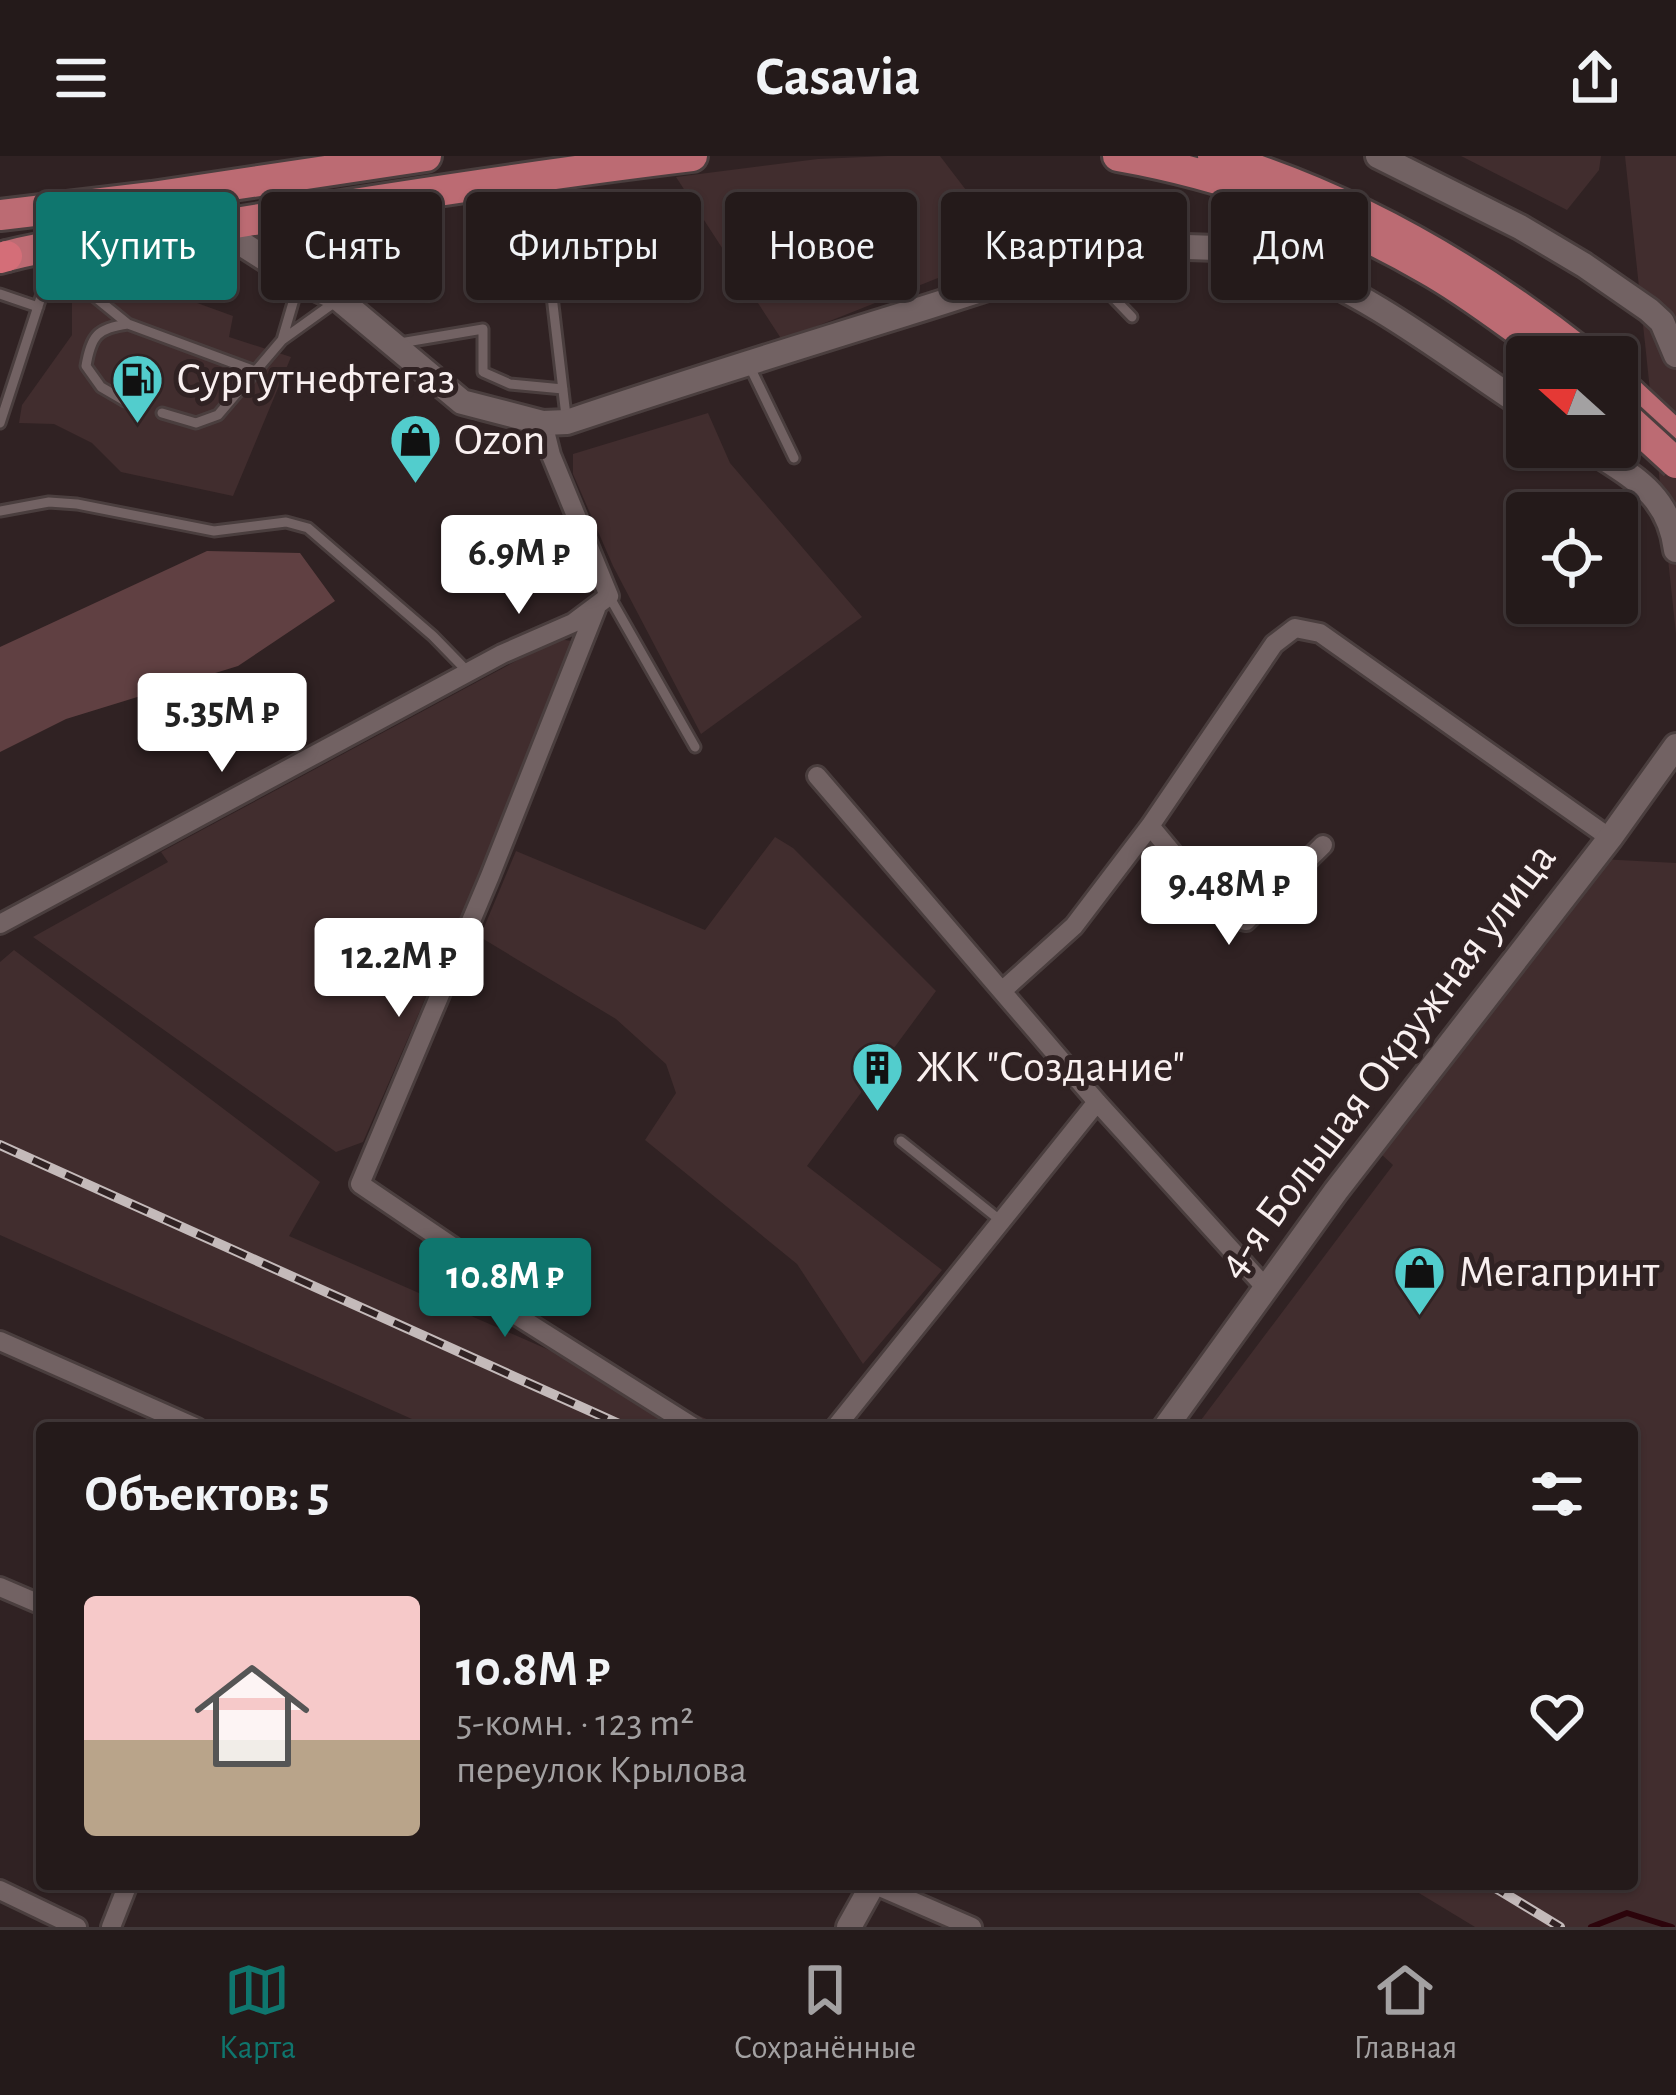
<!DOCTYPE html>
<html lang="ru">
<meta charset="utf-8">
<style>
:root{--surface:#241a1a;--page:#2c2323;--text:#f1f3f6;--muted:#a3a1a2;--line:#413839;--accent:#0f766e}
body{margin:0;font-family:"Alegreya Sans",sans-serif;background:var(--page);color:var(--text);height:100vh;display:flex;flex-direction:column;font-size:45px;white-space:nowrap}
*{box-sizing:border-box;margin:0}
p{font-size:39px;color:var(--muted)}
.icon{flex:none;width:66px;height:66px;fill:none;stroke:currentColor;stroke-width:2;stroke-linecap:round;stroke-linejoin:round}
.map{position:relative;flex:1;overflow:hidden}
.panel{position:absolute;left:36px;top:1266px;width:1602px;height:468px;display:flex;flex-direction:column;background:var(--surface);border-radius:12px;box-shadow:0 3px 9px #0004,0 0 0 3px var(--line)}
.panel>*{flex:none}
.banner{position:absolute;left:36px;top:36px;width:1605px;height:108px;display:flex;gap:24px}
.needle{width:78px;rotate:291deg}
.fabs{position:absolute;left:1506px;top:180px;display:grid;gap:24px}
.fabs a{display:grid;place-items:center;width:132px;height:132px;border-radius:12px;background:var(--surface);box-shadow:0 3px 9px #0004,0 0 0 3px var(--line);font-size:60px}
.price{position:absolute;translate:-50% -102px;padding:0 27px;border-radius:12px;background:#fff;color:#222;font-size:39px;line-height:78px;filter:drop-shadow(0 3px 6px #0008)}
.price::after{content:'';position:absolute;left:50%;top:72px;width:36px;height:27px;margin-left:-18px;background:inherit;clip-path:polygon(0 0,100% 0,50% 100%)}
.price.selected{background:var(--accent);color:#fff}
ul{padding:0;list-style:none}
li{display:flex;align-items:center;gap:36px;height:300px;padding:0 48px}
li+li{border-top:3px solid var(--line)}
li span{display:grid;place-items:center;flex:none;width:336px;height:240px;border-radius:12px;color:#555}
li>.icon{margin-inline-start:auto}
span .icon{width:144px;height:144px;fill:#fffc;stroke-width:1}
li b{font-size:51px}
h2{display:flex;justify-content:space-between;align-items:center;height:144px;padding:0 48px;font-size:51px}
.pill{padding:0 42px;border-radius:12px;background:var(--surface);box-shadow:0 3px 9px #0004,0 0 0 3px var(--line);font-size:42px;line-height:108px}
.pill.selected{background:var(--accent);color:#fff}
header{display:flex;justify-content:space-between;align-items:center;height:156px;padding:0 48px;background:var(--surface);font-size:54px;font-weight:700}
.tabs{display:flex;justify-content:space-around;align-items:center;height:168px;border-top:3px solid var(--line);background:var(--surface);font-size:33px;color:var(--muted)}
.tabs a{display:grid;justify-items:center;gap:6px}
.tabs .selected{color:var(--accent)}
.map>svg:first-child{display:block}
.built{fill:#412d2e}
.green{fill:#604042}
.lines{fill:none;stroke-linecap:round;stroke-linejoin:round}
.stream{stroke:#2c040b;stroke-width:6}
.service-casing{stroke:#4a3e3e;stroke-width:15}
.minor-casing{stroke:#4a3e3e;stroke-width:24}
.tertiary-casing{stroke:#4a3e3e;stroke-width:30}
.primary-casing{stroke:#4a3e3e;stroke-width:36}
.trunk-casing{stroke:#4a3e3e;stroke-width:36}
.service{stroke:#726263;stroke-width:9}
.minor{stroke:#726263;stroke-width:18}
.tertiary{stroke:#726263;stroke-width:24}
.primary{stroke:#bc6b73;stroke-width:30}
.trunk{stroke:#d46e78;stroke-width:30}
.rail-casing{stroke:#c4baba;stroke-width:10}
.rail{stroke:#302223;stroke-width:6;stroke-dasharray:18;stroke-linecap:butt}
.primary-bridge-casing{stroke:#4a3e3e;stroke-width:36;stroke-linecap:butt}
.primary-bridge{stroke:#bc6b73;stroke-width:30}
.labels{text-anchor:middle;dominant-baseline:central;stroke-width:10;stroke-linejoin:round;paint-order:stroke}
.poi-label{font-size:45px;fill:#f9f0f0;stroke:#302223;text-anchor:start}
.street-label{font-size:45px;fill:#f9f0f0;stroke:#302223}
</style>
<header><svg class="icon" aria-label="menu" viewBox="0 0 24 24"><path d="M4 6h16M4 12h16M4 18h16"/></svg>Casavia<svg class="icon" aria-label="share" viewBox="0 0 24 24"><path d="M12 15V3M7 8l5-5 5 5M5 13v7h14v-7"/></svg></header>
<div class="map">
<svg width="1676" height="1771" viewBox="0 0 1676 1771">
<rect width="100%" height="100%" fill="#302223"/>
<path class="built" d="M887,0H940L1011,93L782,184L676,21L818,3Z
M1461,0H1601L1599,14L1567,54Z
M1625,0H1676V478Z
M87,107L233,160L229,181L291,201L233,340L121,316L92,287L54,268L19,267L22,249L72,179V139Z
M708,257L730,307L862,461L701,578L613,410L573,318V298Z
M557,483L580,486L363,986L336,996L33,781L168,706L161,696Z
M775,681L793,692L936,835L807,1010L942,1114L863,1208L797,1108L645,984L676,937L666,908L616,863L480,781L516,695L705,774Z
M1600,703L1676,707V1771H1475L1404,1728H1632V1272H1195L1393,1009L1381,998Z
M14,794L320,1026L289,1080L727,1272H432L0,1079V806Z"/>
<path class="green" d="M207,395L300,397L335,445L238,510L66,563L0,596V491Z"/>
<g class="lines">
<path class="stream" d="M1591,1771L1627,1757L1672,1771"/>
<defs>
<path id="service" d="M1083,110L1132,161
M50,114L90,137L128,168L255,215
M0,138L38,151
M282,184L299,126
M400,187L483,173V216L510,228L563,233
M749,209L794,302
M125,245L101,231L86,210C91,180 97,172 128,168
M162,257L196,267L218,259L282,184L335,146
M566,260L545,80L680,59
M0,267L56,95
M0,355L49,346L77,348L214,375L286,366L308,372L433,480L469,517
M609,440L695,591
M901,985L1001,1065"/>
<path id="minor" d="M596,453L490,720L360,1028L453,1091L508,1154L695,1272
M817,620L1097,946L1265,1131
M1150,670L1225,760L1246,765L1323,689
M0,768L502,498L573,467L609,440L551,299L543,267
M1002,835L1074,770L1150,670L1274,488L1295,472L1320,477L1610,682
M0,1185L197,1272
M835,1272L1097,946
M0,1431L42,1449
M873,1728L972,1771
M0,1734L77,1771
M111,1771L128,1728"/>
<path id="tertiary" d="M1378,0L1520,71L1584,109L1649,154L1662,166L1676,199
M214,70L300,125L339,143L462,246L543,267L567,266C679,228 792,193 905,158C1026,122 1159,62 1285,107C1370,137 1452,203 1527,252
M300,125L309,94L334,48
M1587,291C1631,320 1669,337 1676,394
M1165,1272L1336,1035L1610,682L1676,590
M849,1771L873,1728"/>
<path id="primary" d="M1118,0C1226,19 1332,58 1427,113C1472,138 1513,172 1556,201
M1213,0C1351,40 1474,112 1587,201
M0,59L152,41L426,0
M7,100C76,82 147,81 217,70C375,44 533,19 692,0
M1617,225L1676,280"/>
<path id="trunk" d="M0,102L7,100"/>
</defs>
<use href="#service" class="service-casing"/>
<use href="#minor" class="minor-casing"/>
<use href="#tertiary" class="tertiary-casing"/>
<use href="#primary" class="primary-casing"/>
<use href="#trunk" class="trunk-casing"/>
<use href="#service" class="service"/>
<use href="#minor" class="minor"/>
<use href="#tertiary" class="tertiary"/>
<use href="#primary" class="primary"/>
<use href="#trunk" class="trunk"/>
<defs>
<path id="rail" d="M0,989L628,1272
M1489,1728L1560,1771"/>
</defs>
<use href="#rail" class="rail-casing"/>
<use href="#rail" class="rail"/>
<defs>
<path id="primary-bridge" d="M1617,253L1676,307"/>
</defs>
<use href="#primary-bridge" class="primary-bridge-casing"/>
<use href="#primary-bridge" class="primary-bridge"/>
</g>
<defs>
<symbol id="fuel-pin" viewBox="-11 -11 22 30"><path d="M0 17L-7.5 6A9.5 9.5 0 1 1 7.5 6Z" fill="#52cdcd" stroke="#302223"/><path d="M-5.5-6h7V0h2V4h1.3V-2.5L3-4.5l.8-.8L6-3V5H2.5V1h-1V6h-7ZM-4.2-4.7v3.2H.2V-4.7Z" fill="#111"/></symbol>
<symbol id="shop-pin" viewBox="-11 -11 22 30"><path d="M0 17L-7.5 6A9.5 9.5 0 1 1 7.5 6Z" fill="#52cdcd" stroke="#302223"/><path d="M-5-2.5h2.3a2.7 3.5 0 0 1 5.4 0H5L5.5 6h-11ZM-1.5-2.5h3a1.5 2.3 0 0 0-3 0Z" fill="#111"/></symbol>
<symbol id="building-pin" viewBox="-11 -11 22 30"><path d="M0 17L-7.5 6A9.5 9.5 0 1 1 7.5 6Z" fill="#52cdcd" stroke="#302223"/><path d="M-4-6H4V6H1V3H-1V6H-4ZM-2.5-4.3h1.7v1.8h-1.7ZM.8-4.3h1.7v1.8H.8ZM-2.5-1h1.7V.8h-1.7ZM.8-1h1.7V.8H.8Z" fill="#111"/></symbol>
</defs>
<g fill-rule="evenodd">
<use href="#fuel-pin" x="108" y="194" width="59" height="81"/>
<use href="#shop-pin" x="386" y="254" width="59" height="81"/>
<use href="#building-pin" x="848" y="882" width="59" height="81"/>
<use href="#shop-pin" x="1390" y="1086" width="59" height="81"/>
</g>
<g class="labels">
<g class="poi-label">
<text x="176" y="223">Сургутнефтегаз</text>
<text x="454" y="284">Ozon</text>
<text x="916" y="911">ЖК "Создание"</text>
<text x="1458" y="1116">Мегапринт</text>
</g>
<g class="street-label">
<text transform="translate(1387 905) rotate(-53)">4-я Большая Окружная улица</text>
</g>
</g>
</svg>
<div class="fabs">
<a><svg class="needle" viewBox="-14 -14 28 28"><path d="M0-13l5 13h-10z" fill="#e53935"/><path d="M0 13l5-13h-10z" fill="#a3a1a2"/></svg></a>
<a><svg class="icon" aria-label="locate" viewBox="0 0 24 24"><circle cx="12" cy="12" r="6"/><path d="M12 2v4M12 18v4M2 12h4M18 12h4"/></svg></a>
</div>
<b class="price" style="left:519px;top:461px">6.9M ₽</b>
<b class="price" style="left:222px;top:619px">5.35M ₽</b>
<b class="price" style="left:1229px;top:792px">9.48M ₽</b>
<b class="price" style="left:399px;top:864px">12.2M ₽</b>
<b class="price selected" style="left:505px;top:1184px">10.8M ₽</b>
<div class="banner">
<a class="pill selected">Купить</a>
<a class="pill">Снять</a>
<a class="pill">Фильтры</a>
<a class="pill">Новое</a>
<a class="pill">Квартира</a>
<a class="pill">Дом</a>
</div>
<section class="panel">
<h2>Объектов: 5<svg class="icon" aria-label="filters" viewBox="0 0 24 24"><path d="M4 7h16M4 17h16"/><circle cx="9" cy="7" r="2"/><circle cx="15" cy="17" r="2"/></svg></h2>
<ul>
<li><span style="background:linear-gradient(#f6c9c9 60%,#b9a48a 0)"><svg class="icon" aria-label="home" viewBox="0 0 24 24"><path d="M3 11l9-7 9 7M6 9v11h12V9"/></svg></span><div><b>10.8M ₽</b><p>5-комн. · 123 m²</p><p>переулок Крылова</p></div><svg class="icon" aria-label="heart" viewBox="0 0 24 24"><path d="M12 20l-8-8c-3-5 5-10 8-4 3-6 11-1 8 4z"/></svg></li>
</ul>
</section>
</div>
<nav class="tabs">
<a class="selected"><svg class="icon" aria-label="map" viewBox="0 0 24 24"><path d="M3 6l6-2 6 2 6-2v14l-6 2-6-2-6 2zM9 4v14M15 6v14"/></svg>Карта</a>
<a><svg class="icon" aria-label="saved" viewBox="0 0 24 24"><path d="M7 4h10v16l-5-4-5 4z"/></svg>Сохранённые</a>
<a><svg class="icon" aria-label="home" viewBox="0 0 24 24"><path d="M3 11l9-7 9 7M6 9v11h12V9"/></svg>Главная</a>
</nav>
